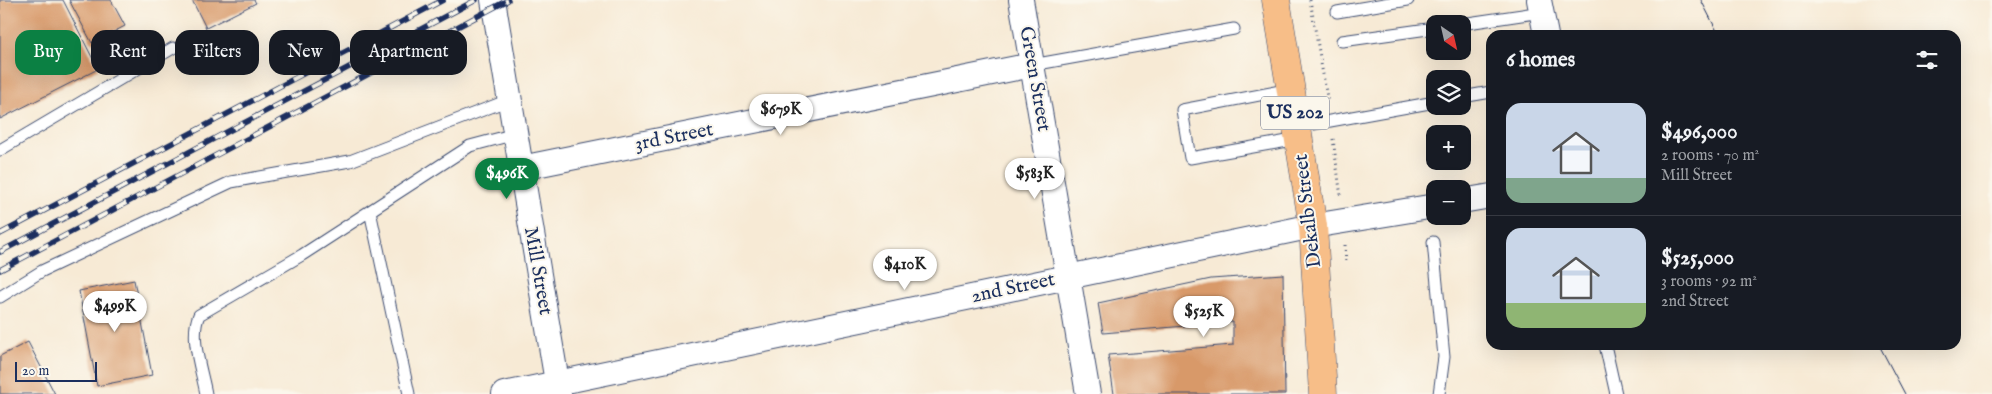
<!DOCTYPE html>
<meta charset="utf-8">
<style>
:root{--surface:#171b24;--page:#20242c;--text:#f1f3f6;--muted:#9ea1a6;--line:#363941;--accent:#0b8043}
body{margin:0;font-family:"IM FELL English",serif;background:var(--page);color:var(--text);height:100vh;display:flex;flex-direction:column;font-size:19px;white-space:nowrap}
*{box-sizing:border-box;margin:0}
p{font-size:16px;color:var(--muted)}
.icon{flex:none;width:28px;height:28px;fill:none;stroke:currentColor;stroke-width:2;stroke-linecap:round;stroke-linejoin:round}
.map{position:relative;flex:1;overflow:hidden}
.details{position:absolute;left:1486px;top:30px;width:475px;height:320px;display:flex;flex-direction:column;background:var(--surface);border-radius:15px;box-shadow:0 5px 20px #0002}
.details>*{flex:none}
.hud{position:absolute;left:15px;top:30px;width:475px;height:45px;display:flex;gap:10px}
.needle{width:32px;rotate:146deg}
.controls{position:absolute;left:1426px;top:15px;display:grid;gap:10px}
.controls a{display:grid;place-items:center;width:45px;height:45px;border-radius:10px;background:var(--surface);box-shadow:0 5px 20px #0002;font-size:25px}
.scale{position:absolute;left:15px;bottom:12px;width:82px;box-sizing:border-box;padding-left:5px;border:2px solid #1b2f5e;border-top:0;font-size:14px;line-height:18px;white-space:nowrap;color:#1b2f5e;-webkit-text-stroke:4px #fbf7ec;paint-order:stroke}
.price{position:absolute;translate:-50% -42px;padding:0 11px;border-radius:18px;background:#fff;color:#222;font-size:16px;line-height:32px;filter:drop-shadow(0 1px 2px #0008)}
.price::after{content:'';position:absolute;left:50%;top:30px;width:15px;height:11px;margin-left:-8px;background:inherit;clip-path:polygon(0 0,100% 0,50% 100%)}
.price.selected{background:var(--accent);color:#fff}
ul{padding:0;list-style:none}
li{display:flex;align-items:center;gap:15px;height:125px;padding:0 20px}
li+li{border-top:1px solid var(--line)}
li span{display:grid;place-items:center;flex:none;width:140px;height:100px;border-radius:15px;color:#555}
li>.icon{margin-inline-start:auto}
span .icon{width:60px;height:60px;fill:#fffc;stroke-width:1}
li b{font-size:21px}
h2{display:flex;justify-content:space-between;align-items:center;height:60px;padding:0 20px;font-size:21px}
.chip{padding:0 18px;border-radius:15px;background:var(--surface);box-shadow:0 5px 20px #0002;font-size:18px;line-height:45px}
.chip.selected{background:var(--accent);color:#fff}
.map>svg:first-child{display:block}
.building{fill:#d89969}
.lines{fill:none;stroke-linecap:round;stroke-linejoin:round}
.lane-casing{stroke:#3c4b70;stroke-width:13}
.street-casing{stroke:#3c4b70;stroke-width:26}
.highway-casing{stroke:#3c4b70;stroke-width:29}
.path{stroke:#3c4b70;stroke-width:3;stroke-dasharray:1 4;stroke-linecap:butt}
.lane{stroke:#fff;stroke-width:11}
.street{stroke:#fff;stroke-width:24}
.highway{stroke:#f7be88;stroke-width:28}
.tram{stroke:#1b2f5e;stroke-width:1}
.rail-casing{stroke:#1b2f5e;stroke-width:5.5}
.rail{stroke:#fbf7ec;stroke-width:4;stroke-dasharray:11;stroke-linecap:butt}
.labels{text-anchor:middle;dominant-baseline:central;stroke-width:4;stroke-linejoin:round;paint-order:stroke}
.shield{fill:#fbf7ec;stroke:#5e6b89;stroke-width:1}
.shield-label{font-size:19px;font-weight:bold;fill:#1b2f5e}
.street-label{font-size:20px;fill:#1b2f5e;stroke:#fbf7ec}
</style>
<div class="map">
<svg width="1992" height="394" viewBox="0 0 1992 394">
<rect width="100%" height="100%" fill="#fbf7ec"/>
<filter id="ink" filterUnits="userSpaceOnUse"><feTurbulence type="fractalNoise" baseFrequency=".02" numOctaves="2"/><feDisplacementMap in="SourceGraphic" scale="10" xChannelSelector="R" yChannelSelector="G"/><feConvolveMatrix kernelMatrix="1 2 1 2 8 2 1 2 1" color-interpolation-filters="sRGB"/></filter>
<filter id="wash" filterUnits="userSpaceOnUse"><feTurbulence type="fractalNoise" baseFrequency=".0096" numOctaves="4" result="noise"/><feDisplacementMap in="SourceGraphic" scale="20" xChannelSelector="R" yChannelSelector="G"/><feGaussianBlur stdDeviation="1.12" result="paint"/><feColorMatrix in="noise" values="0 0 0 0 0 0 0 0 0 0 0 0 0 0 0 0 0 1.4 0 .05"/><feComposite in="paint" operator="in"/></filter>
<g filter="url(#wash)">
<rect width="100%" height="100%" fill="#f7ead5"/>
<g id="blocks">
<path class="building" d="M0,0H63L98,69L0,119Z
M69,0H111L125,26L92,43Z
M192,0H254L256,3L206,28Z
M1283,274L1285,394H1114L1108,355L1233,345V322L1103,333L1098,303L1211,279Z
M134,280L152,375L97,386L79,291Z
M28,342L55,394H0V356Z"/>
</g>
</g>
<g filter="url(#ink)">
<use href="#blocks" fill-opacity="0" stroke="#3c4b70" stroke-width="1"/>
<g class="lines">
<defs>
<path id="lane" d="M1337,12L1408,0
M1461,24L1542,12
M1342,41L1435,28
M1032,65L1234,29
M1291,89L1182,110L1190,158L1299,139
M1462,97L1491,92
M1297,127L1435,102
M0,150L173,48
M370,211L409,394
M1433,242L1444,357L1439,394
M0,297L42,271L231,182L350,161L509,100
M1605,345L1616,394
M206,394C202,371 189,337 199,315L302,255L470,146L515,134"/>
<path id="street" d="M493,0L559,394
M1021,0L1088,394
M1539,0L1546,35
M521,168L1032,65
M1462,201L1491,196
M504,394L1313,226L1435,206"/>
<path id="highway" d="M1276,0L1313,226L1323,394"/>
</defs>
<use href="#lane" class="lane-casing"/>
<use href="#street" class="street-casing"/>
<use href="#highway" class="highway-casing"/>
<path class="path" d="M1310,0L1328,103
M1333,139L1341,197
M1345,245L1346,264"/>
<use href="#lane" class="lane"/>
<use href="#street" class="street"/>
<use href="#highway" class="highway"/>
<path class="tram" d="M1701,0L1719,35
M1879,345L1905,394"/>
<defs>
<path id="rail" d="M0,234L443,0
M0,252L476,0
M0,270L508,0"/>
</defs>
<use href="#rail" class="rail-casing"/>
<use href="#rail" class="rail"/>
</g>
</g>
<g class="labels">
<rect class="shield" x="1261" y="96.5" width="68" height="33" rx="4"/>
<g class="shield-label">
<text x="1295" y="113">US 202</text>
</g>
<g class="street-label">
<text transform="translate(1035 79) rotate(80)">Green Street</text>
<text transform="translate(674 137) rotate(-11)">3rd Street</text>
<text transform="translate(1308 211) rotate(-97)">Dekalb Street</text>
<text transform="translate(538 271) rotate(80)">Mill Street</text>
<text transform="translate(1013 288) rotate(-12)">2nd Street</text>
</g>
</g>
</svg>
<div class="controls">
<a><svg class="needle" viewBox="-14 -14 28 28"><path d="M0-13l5 13h-10z" fill="#e53935"/><path d="M0 13l5-13h-10z" fill="#9ea1a6"/></svg></a>
<a><svg class="icon" aria-label="layers" viewBox="0 0 24 24"><path d="M12 4l9 5-9 5-9-5zM3 14l9 5 9-5"/></svg></a>
<a>+</a>
<a>−</a>
</div>
<div class="scale">20 m</div>
<b class="price" style="left:781px;top:136px">$679K</b>
<b class="price selected" style="left:507px;top:200px">$496K</b>
<b class="price" style="left:1035px;top:200px">$583K</b>
<b class="price" style="left:905px;top:291px">$410K</b>
<b class="price" style="left:115px;top:333px">$499K</b>
<b class="price" style="left:1204px;top:338px">$525K</b>
<div class="hud">
<a class="chip selected">Buy</a>
<a class="chip">Rent</a>
<a class="chip">Filters</a>
<a class="chip">New</a>
<a class="chip">Apartment</a>
</div>
<section class="details">
<h2>6 homes<svg class="icon" aria-label="filters" viewBox="0 0 24 24"><path d="M4 7h16M4 17h16"/><circle cx="9" cy="7" r="2"/><circle cx="15" cy="17" r="2"/></svg></h2>
<ul>
<li><span style="background:linear-gradient(#c9d6e8 75%,#7fa58c 0)"><svg class="icon" aria-label="home" viewBox="0 0 24 24"><path d="M3 11l9-7 9 7M6 9v11h12V9"/></svg></span><div><b>$496,000</b><p>2 rooms · 70 m²</p><p>Mill Street</p></div></li>
<li><span style="background:linear-gradient(#c9d6e8 75%,#8fb573 0)"><svg class="icon" aria-label="home" viewBox="0 0 24 24"><path d="M3 11l9-7 9 7M6 9v11h12V9"/></svg></span><div><b>$525,000</b><p>3 rooms · 92 m²</p><p>2nd Street</p></div></li>
</ul>
</section>
</div>
